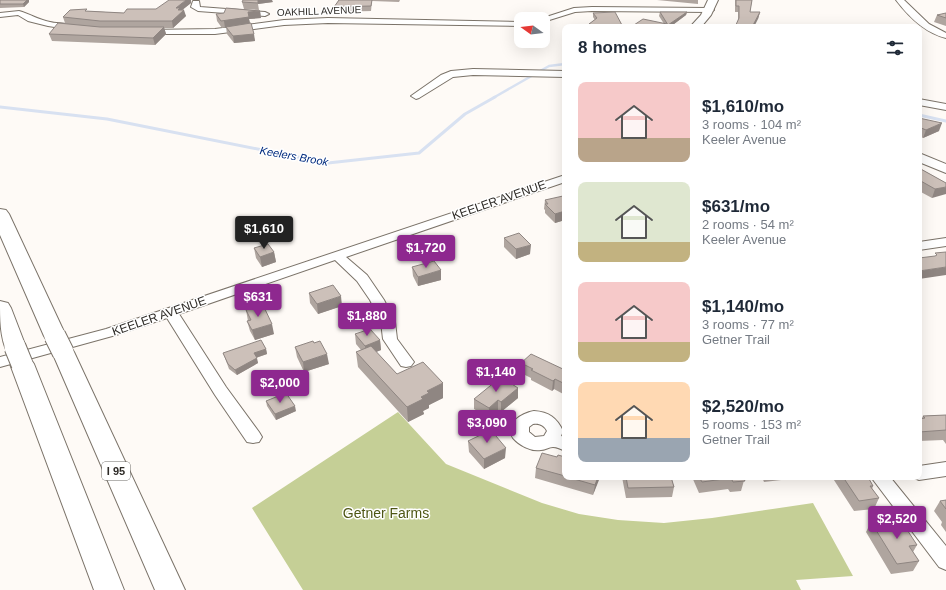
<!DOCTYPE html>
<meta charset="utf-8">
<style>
:root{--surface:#fff;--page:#f2f2f3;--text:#1f2937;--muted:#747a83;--accent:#8e288f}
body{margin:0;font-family:Arial,sans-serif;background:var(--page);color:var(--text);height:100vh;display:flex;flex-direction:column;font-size:15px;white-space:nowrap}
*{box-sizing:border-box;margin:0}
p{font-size:13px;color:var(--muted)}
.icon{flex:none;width:22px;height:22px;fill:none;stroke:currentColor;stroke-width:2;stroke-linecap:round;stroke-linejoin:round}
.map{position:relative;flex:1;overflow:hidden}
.sheet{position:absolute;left:562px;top:24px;width:360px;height:456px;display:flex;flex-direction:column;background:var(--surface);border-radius:8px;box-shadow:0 4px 16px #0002}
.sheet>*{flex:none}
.needle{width:26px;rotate:285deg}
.fabs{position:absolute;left:514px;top:12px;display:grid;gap:8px}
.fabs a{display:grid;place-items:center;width:36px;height:36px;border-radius:8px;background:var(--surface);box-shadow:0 4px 16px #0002;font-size:20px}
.price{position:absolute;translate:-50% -34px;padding:0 9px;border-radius:4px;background:var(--accent);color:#fff;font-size:13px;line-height:26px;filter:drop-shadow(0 1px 2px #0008)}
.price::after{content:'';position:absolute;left:50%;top:24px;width:12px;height:9px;margin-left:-6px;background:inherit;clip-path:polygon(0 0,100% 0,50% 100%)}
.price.active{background:#222;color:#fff}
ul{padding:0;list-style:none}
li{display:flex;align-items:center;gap:12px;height:100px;padding:0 16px}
li span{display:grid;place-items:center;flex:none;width:112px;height:80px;border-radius:8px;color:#555}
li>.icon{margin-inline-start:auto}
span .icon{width:48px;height:48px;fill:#fffc;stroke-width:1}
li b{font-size:17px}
h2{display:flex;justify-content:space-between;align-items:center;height:48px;padding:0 16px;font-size:17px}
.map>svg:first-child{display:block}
.green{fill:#c5cf96}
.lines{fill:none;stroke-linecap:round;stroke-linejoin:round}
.stream-far1{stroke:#d8e1f1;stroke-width:2.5}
.stream{stroke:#d8e1f1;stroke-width:3}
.minor-casing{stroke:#7b7369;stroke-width:2}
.major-casing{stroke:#7b7369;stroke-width:2}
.highway-casing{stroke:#7b7369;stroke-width:2}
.minor{fill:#fff;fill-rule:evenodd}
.major{fill:#fff;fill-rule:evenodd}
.highway{fill:#fff;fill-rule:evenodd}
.highway-bridge-casing{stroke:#7b7369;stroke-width:23;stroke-linecap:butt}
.highway-bridge{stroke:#fff;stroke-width:21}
.wall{fill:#afa59f}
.shaded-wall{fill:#8f8682}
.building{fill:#ccc0b9;stroke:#8f8682}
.labels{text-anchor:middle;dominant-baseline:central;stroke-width:3;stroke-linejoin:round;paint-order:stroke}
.far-street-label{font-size:10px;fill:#2d2a26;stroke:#fff}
.far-water-label{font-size:11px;font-style:italic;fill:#002b7f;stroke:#fff}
.shield{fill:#fff;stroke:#6c6a67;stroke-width:1}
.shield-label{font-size:11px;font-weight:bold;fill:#2d2a26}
.street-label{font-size:12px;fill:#2d2a26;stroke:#fff}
.near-park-label{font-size:14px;fill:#4e5614;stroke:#fff}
</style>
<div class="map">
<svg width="946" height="590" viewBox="0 0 946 590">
<rect width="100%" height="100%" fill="#fefaf6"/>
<path class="green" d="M398,412L446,464L542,503L579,514L618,520L664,523L712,518L813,503L853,576L796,580L801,590H303L252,508Z"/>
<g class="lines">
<path class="stream-far1" d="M493,98L549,66L565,64"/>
<path class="stream" d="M0,107L107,119L328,163L419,153L465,114L495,97
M919,115L946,121"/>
<defs>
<path id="minor" d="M896,0H904L929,24L946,33V38C925,33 909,17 896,0Z
M193,1H199L200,7L265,12L269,14L265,16L198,11L191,7Z
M592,7L710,8L714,10L710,12L592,11L575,12L543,22V19H540L574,8Z
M19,11C30,14 39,20 50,22C58,24 72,23 78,28L74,30L48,26L28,21L18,15L0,17V13Z
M328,18L521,22V26L328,23L284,25L215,34H146L142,32L146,30L215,29L284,20Z
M473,69L565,71V77L473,75L453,77L419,98L416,99L411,96L441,75L451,71Z
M919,99L946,104V110L919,105Z
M565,175V182L346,257L367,275L384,300L395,322L397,339L414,362L411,366L406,367L401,366L383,339L381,322L370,300L357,281L335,260L179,314L226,387L259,432L262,437L259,442L253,443L247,442L215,395L167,318L116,335L0,367V357L106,329Z
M946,238V246L919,250V242Z
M534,411C549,412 557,418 563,431L561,436L565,437V451C561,449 557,447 553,447C549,447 545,450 541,450C531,452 519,445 513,438C503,423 523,413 534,411ZM533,424C539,423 544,425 547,431L544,436L535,437L529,432V427Z
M946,462V476L919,480L912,477H919V466Z
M871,477H890L946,546V570L939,567Z"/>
<path id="major" d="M708,0H718L711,15L701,27H690L701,15Z
M919,153L946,164V173L919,162Z"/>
<path id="highway" d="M0,209L6,210L9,214L66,336L63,341L55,343L47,341L44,336L0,235Z
M0,301L8,303L11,308L26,347L23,352L15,355L7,352C0,337 0,319 0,301Z
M63,344L71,347L74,352L185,590H155L52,352L55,347Z
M22,356L30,358L34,364L124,590H94L10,364L14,358Z"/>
</defs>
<use href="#minor" class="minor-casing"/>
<use href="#major" class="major-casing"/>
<use href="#highway" class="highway-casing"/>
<use href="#minor" class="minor"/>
<use href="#major" class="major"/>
<use href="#highway" class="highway"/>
<defs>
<path id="highway-bridge" d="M55,336L63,352
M15,347L22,364"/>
</defs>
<use href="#highway-bridge" class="highway-bridge-casing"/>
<use href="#highway-bridge" class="highway-bridge"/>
</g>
<path class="wall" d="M0,0L29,2L24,7L0,8Z
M339,0H400L399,2L372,1L371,11L334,12V7Z
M657,0H698V4Z
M735,0H752L750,12H760L758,19L738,20V12H735Z
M191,1V3L182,10L186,16L173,28H164L166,34L155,45L52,41L49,34L65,23L63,17L88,11L124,13L156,9Z
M242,2H273L258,4L259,10L244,9Z
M260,11L261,18L249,19L255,41L234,43L227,34L226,27L222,28L217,21L216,14L224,13Z
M660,12H687L686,15L670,27H666L659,16Z
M593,13L623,27H588L589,24L595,20L593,17Z
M946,13V26L934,22L937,15Z
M919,118L939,131L923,138L919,136Z
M919,168L946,183L932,198L919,191Z
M565,198V220L555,223L545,213V210L544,209L545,200Z
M504,238L530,254L516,259L504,247Z
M254,248L274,252L276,262L262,267L256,258Z
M412,267L441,280L418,286L413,276Z
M309,293L342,306L318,314L310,303Z
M246,310L274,334L255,340L250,331L247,321H248Z
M355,334L380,340L381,350L376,352L397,374L443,383V398L429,405V408L423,411L424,414L408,422L358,367L356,352L361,350L356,344Z
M295,347L329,364L304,372L297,357Z
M266,349L267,354L256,358L258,363L237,375L229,369L225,358L223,353Z
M521,363L565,370V395L554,389L552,391L531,380V378L521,373Z
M518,388V398L501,412L498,410L489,418L474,409V399Z
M266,401L296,411L276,420L267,406Z
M946,415V444L943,440L919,441V419L922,418L923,416Z
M468,441L505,458L484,469L469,452Z
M557,457H565V477H599L593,495L535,478L536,468Z
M622,477H671L674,487L672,497L626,498Z
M692,477H745L741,491L730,492L728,489L699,493Z
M762,477H807L764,482Z
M832,477H868L873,486L872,489L879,498L874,509L854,511Z
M946,500V532L941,525L942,522L934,511L940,501Z
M871,522L917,545L913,552L919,561L913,571L891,574L866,532Z"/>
<path class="shaded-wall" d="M27,0H29V2L24,7L23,4Z
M186,0H191V3L181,11L184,10L186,16L173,28L172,21L176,8Z
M258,0H272L273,2L258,4Z
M260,11L261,18L249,19L250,24L225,28L224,21L248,12Z
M687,12L686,15L670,27H668V25Z
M760,12L758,19L754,27H752Z
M164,27L166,34L155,45L153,38Z
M254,34L255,41L234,43L233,36Z
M942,123L939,131L923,138L926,130Z
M946,187V194L932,198L935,189Z
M565,211V220L555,223V214Z
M531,245L530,254L516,259V249Z
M274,252L276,262L262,267L260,257Z
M946,267V275L919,279V271Z
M441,270V280L418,286V277Z
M341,296L342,306L318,314L317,304Z
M272,324L274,334L255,340L252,330Z
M380,340L381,350L366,356L365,346Z
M266,349L267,354L255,358L254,353Z
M327,354L329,364L304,372L303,362Z
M257,358L258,363L237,375L235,370Z
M555,379L554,389L552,391L553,381Z
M443,383V398L429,405V408L423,411L424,414L408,422L407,407L421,397L427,391Z
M518,388V398L501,412V402Z
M498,400V410L489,418V408Z
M295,406L296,411L276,420L275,414Z
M506,448L505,458L484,469V459Z
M598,477H599V480L593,495L595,485Z"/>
<path class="building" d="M0,0H27L23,4H0Z
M169,0H186L176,8H180L178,10H184L172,21H100L63,17L70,10L87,9L85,11L124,13L127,9H156Z
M243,0H258V3L242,2Z
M339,0H372L371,6L334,7Z
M736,0H752L750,12H760L752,27H735L739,18V6H736Z
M226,8L260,11L248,12L249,17L221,21L216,14L224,13Z
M615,12L623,27H602L589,24L597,18L593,13Z
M660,12H687L668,25Z
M946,13V18L937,15Z
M643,19L667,24L664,27H631Z
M58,23L100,27H164L153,38L49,34Z
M251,23L254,34L233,36L226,27Z
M919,118L942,123L926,130L919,127Z
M919,168L946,183V187L935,189L919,180Z
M563,196L565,198V211L555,214L545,204H548L545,200Z
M519,233L531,245L516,249L504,238Z
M268,244L274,252L260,257L254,248Z
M946,252V267L919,271V258L935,256L937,255L935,253Z
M434,261L441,270L418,277L412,267Z
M333,285L341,296L317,304L309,293Z
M263,305L272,324L252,330L247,321L251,320L246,310Z
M370,329L380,340L365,346L355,334Z
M261,340L266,349L254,353L257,358L235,370L228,364L223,353Z
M313,341L314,343L320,341L327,354L303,362L295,347Z
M371,346L397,374L423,362L443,383L427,391L429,393L421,397L423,399L407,407L356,352Z
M531,354L565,370V384L555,379L553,381L531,370L533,369L521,363Z
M501,377L518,388L501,402L498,400L489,408L474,399Z
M286,393L295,406L275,414L266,401Z
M946,415V430L919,432V419L925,418L923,416Z
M491,430L506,448L484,459L468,441Z
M542,453L557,457L558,455L565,457V476L536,468Z
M567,477H598L595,485Z
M626,477H671L674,487L628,488Z
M699,477H745H743L745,481L733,482L731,478L702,482Z
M843,477H868L873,486H870L879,498L859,501Z
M946,500V509L940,501Z
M900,519L917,545L909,546L919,561L897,564L871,522Z"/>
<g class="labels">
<g class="far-street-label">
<text transform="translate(319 11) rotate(-2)">OAKHILL AVENUE</text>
</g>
<g class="far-water-label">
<text transform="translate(294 156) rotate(10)">Keelers Brook</text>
</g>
<rect class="shield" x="102" y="462" width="28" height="18" rx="3"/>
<g class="shield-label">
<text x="116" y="471">I 95</text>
</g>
<g class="street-label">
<text transform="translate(499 200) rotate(-19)">KEELER AVENUE</text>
<text transform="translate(159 316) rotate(-19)">KEELER AVENUE</text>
</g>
<g class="near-park-label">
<text x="386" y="513">Getner Farms</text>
</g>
</g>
</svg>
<div class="fabs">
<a><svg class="needle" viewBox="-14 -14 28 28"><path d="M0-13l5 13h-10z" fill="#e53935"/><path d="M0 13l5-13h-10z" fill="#747a83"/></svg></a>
</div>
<b class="price active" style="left:264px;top:250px">$1,610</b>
<b class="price" style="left:426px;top:269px">$1,720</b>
<b class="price" style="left:258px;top:318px">$631</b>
<b class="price" style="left:367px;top:337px">$1,880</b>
<b class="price" style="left:496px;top:393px">$1,140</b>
<b class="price" style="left:280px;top:404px">$2,000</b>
<b class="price" style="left:487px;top:444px">$3,090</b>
<b class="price" style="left:897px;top:540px">$2,520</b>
<section class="sheet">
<h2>8 homes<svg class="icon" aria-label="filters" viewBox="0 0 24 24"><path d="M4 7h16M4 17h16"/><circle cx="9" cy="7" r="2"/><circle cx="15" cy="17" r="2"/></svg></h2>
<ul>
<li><span style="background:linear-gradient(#f6c9c9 70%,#b9a48a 0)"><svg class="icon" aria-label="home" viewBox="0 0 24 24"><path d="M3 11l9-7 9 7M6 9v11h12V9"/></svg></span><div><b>$1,610/mo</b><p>3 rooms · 104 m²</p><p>Keeler Avenue</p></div></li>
<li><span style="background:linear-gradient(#dfe7d0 75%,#c2b280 0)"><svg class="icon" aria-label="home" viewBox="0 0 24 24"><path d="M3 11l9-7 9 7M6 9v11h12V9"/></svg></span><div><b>$631/mo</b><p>2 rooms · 54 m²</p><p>Keeler Avenue</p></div></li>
<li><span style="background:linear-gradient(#f6c9c9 75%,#c2b280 0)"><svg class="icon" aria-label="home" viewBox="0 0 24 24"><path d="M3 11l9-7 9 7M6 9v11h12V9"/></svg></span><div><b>$1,140/mo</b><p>3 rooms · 77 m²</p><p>Getner Trail</p></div></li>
<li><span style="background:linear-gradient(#ffd9b3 70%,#9aa5b1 0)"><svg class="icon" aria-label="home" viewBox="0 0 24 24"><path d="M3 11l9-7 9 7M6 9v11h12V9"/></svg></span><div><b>$2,520/mo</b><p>5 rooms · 153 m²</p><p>Getner Trail</p></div></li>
</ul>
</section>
</div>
